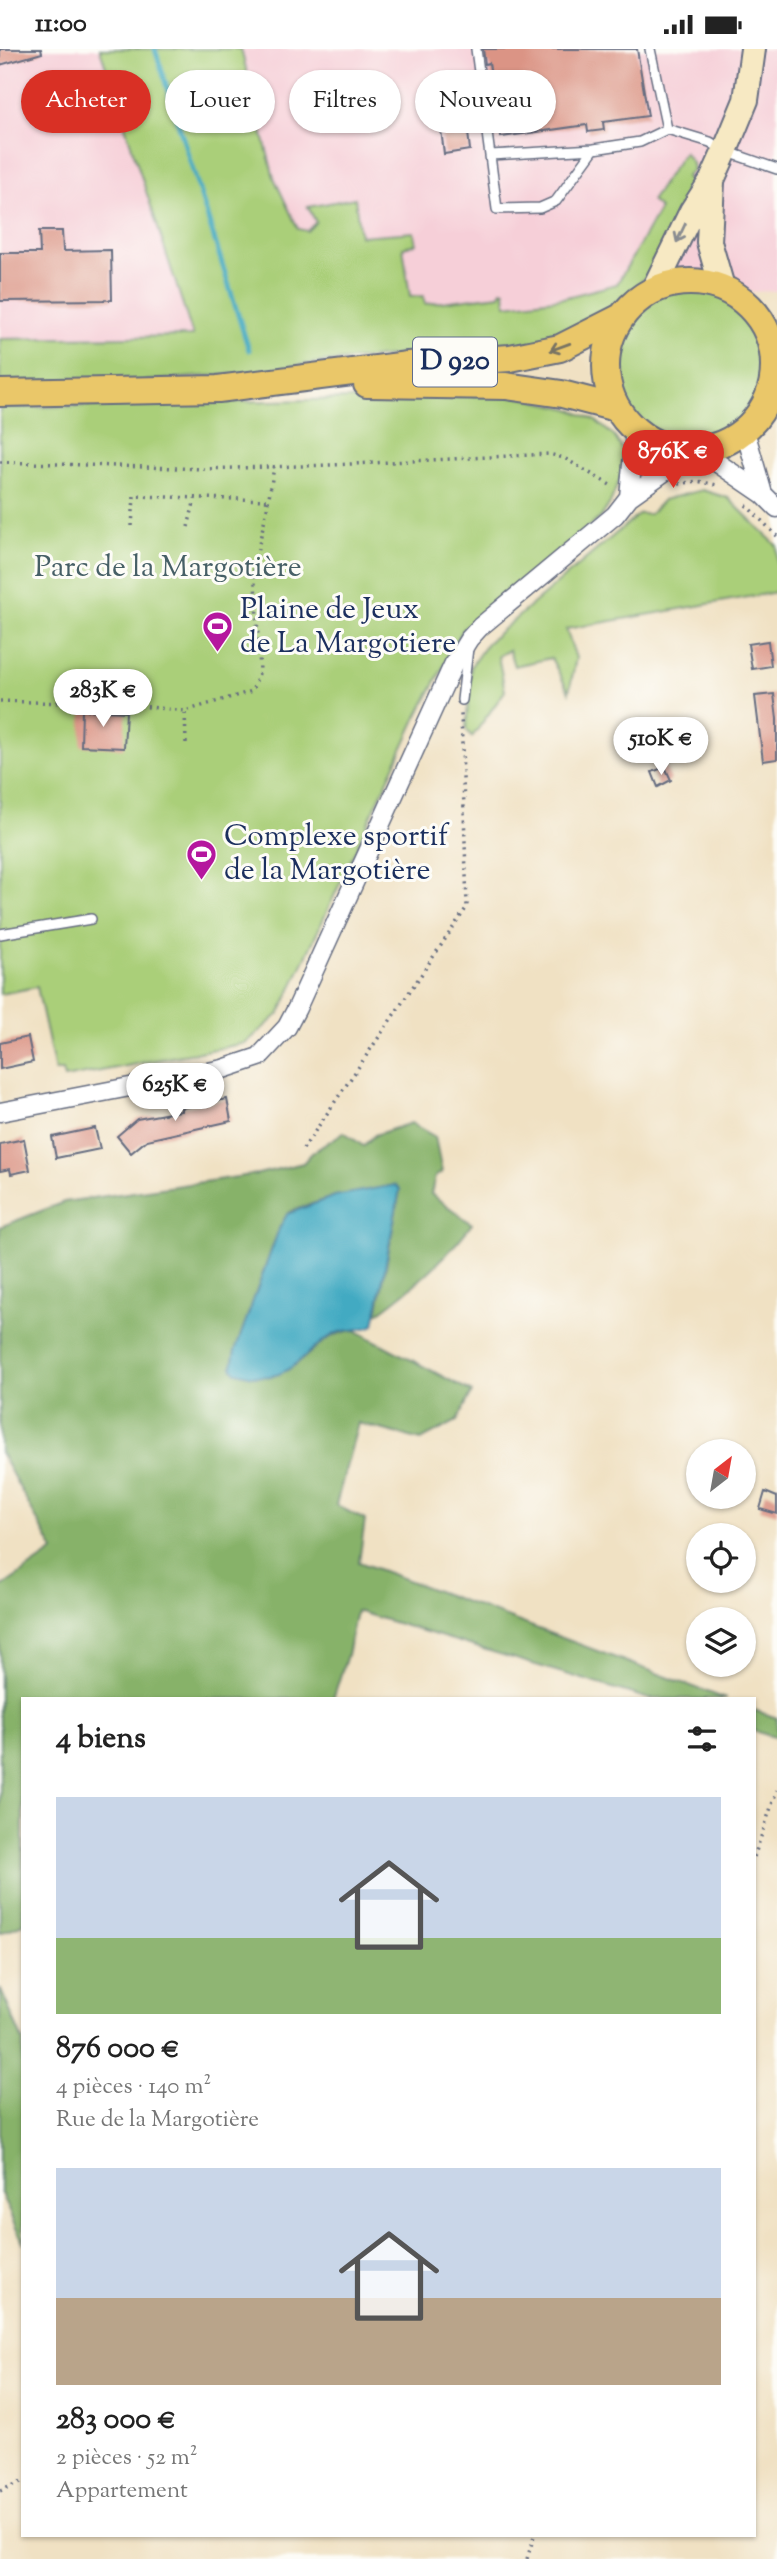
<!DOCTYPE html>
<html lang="fr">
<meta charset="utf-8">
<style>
:root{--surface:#fff;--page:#f2f2f2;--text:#222;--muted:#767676;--accent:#d93025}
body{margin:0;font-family:"Sorts Mill Goudy",serif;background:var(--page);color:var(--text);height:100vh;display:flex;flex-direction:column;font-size:26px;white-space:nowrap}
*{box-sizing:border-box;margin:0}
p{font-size:23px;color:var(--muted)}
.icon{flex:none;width:38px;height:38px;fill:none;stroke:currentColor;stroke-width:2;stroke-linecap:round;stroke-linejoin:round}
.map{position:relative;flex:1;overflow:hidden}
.panel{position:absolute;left:21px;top:1648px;width:735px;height:840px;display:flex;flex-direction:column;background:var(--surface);border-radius:0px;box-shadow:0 2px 5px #0004}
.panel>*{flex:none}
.hud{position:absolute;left:21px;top:21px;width:735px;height:63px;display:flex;gap:14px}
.needle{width:46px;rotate:31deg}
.fabs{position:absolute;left:686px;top:1390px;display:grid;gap:14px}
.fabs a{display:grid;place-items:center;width:70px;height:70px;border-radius:50%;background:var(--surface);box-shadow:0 2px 5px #0004;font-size:35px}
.price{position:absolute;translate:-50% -60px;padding:0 16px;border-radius:24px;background:#fff;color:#222;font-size:23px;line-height:46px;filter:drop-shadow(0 2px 4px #0008)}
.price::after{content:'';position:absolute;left:50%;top:42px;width:21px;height:16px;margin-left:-10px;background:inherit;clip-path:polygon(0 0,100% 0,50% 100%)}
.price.on{background:var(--accent);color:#fff}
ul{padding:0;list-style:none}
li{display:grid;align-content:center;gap:14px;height:371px;padding:0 35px}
li span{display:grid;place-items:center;height:217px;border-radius:0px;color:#555}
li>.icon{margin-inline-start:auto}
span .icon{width:126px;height:126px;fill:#fffc;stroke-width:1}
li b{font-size:30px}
h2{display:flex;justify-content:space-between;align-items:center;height:84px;padding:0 35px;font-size:30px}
.chip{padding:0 24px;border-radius:32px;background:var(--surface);box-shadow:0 2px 5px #0004;font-size:24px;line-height:63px}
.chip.on{background:var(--accent);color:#fff}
.status{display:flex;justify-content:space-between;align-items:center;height:49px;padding:0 35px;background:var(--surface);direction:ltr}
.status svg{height:19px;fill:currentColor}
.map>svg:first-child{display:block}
.built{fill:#f6cfd8}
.green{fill:#aacf79;stroke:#627f6c;stroke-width:2}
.forest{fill:#87b269;stroke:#517064;stroke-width:2}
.water{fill:#42aac2;stroke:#2e6c90;stroke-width:2}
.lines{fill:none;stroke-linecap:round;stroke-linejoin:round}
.stream{stroke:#42aac2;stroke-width:5}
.building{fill:#db9485}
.lane-casing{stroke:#666d81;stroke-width:12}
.street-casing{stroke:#666d81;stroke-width:21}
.secondary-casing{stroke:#666d81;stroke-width:28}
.primary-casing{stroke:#666d81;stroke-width:30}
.path{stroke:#666d81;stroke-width:3.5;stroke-dasharray:2 5;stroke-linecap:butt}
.lane{stroke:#fff;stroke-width:9}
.street{stroke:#fff;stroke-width:18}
.secondary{stroke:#f7e9c3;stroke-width:24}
.primary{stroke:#eac769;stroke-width:26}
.oneway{stroke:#898c90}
.oneway2{stroke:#787363}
.labels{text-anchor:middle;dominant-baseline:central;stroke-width:6;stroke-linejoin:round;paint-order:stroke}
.shield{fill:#fdfcf7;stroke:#5f6c8c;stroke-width:2}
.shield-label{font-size:28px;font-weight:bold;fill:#1b2f5e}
.park-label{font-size:30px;fill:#465f66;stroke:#fdfcf7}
.poi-label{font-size:30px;fill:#1b2f5e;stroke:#fdfcf7;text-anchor:start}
</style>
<div class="status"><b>11:00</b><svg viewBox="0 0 49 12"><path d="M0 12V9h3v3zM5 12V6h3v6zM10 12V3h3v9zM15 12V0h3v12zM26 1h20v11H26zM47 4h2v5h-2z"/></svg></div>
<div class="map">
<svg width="777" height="2510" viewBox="0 0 777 2510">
<rect width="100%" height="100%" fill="#fdfcf7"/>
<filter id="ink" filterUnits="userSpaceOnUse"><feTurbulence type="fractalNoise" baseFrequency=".0143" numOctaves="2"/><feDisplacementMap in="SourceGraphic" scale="14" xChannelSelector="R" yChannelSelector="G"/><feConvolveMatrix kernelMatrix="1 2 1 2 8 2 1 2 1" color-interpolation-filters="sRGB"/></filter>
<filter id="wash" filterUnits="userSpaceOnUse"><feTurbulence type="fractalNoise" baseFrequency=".00686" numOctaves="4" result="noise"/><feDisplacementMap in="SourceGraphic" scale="28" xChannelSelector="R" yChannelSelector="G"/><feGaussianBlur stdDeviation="1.57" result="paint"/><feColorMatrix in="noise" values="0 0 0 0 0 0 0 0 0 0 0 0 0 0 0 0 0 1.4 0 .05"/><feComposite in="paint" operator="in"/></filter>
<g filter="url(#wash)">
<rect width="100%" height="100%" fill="#f0e1c3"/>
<path class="built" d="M0,0H777V242L611,247L510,279L0,302Z"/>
<path class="green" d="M100,0H241L274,129L298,180L307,182L316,173L308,158L355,149L360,187L414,183L416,195L403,198L410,248L423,247L425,255L500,246L502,241L505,242L506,256L563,249L617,235L660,160L651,152L684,103L692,114L693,121L686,128L692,134L671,176L662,206L654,221L587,279L565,291L316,314L245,324L145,332L0,333V290L193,287Z
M606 317a84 84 0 1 1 168 0a84 84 0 1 1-168 0Z
M499,346L519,348L570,360L595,371L614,387L619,395L625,406L622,424L610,454L601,468L463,580L416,670L280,964L246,994L64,1029L62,1022H55L37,938L0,945V359Z
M702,441L728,449L777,497V543L566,580L576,609L569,643L551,609L514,617L509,601L498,607L505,642L472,688L466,680L471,617L487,594L639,465H650L663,451Z"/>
<path class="forest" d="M411,1074L435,1088L442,1123L435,1128L431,1145L472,1175C445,1211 414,1238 377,1265L400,1141L395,1136L335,1147L292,1162L287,1165L279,1180L235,1302L232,1318L235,1322C307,1341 300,1288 355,1281L472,1343L457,1372L421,1391L358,1374L336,1456L365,1471L359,1513L726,1650H649L356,1562L347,1606L333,1650H23V1875L0,1884V1539L54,1502L0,1403V1178L64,1153L258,1125L303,1114L312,1104L344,1083L363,1097L375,1086Z
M754,1661L777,1669V1689L754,1682Z
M0,1939L23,1992V2195L0,2142Z"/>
<path class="water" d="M640,679L654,708L642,713L630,684Z
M395,1136L400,1140L374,1276L370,1278C360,1281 347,1280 337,1284C295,1304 293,1342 234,1322L232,1317L235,1302L279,1180L287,1165L335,1147Z"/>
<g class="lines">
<path class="stream" d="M155,0L249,301"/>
</g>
<g id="blocks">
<path class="building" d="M0,0H41L42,4L0,16Z
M483,0H637L648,67L603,73L604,81L588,83L587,76L501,88L489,14L485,15Z
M467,75L470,101L444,105L441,80Z
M39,182H62L63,202L111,201L112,251L0,252V204H40Z
M768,592L771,617L752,620L748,595Z
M774,645L777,670V710L763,712L755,647Z
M82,661L126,663L124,699L81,697Z
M665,718L671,731L658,738L652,723Z
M28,988L33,1013L0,1020V994Z
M227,1050L231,1072L147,1091L131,1104L117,1087L137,1070L181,1062V1059Z
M95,1079L100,1100L56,1109L52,1088Z
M24,1090L30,1121L11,1125L10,1120L0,1122V1095Z
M765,1443L777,1448V1465L760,1460Z"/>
</g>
</g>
<g filter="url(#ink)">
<use href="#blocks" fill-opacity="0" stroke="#666d81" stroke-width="2"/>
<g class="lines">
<defs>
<path id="lane" d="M476,0L497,160L540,159L556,152L594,100L640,93L667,80L710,93L725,102L777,120
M650,0L667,80
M490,106L594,100
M462,651L468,599
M0,885L91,870"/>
<path id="street" d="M745,382L763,445
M700,402L763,445L777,459
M629,448L635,383
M0,1063L223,1020L259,1008L287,978L297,959L454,614L469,590L480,578L615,466L629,448L694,402"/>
<path id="secondary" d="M712,133L709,193L722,238
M654,240L692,162L712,131L725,102L746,51L753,0"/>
<path id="primary" d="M606 317a84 84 0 1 1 168 0a84 84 0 1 1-168 0Z
M367,335L506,337L562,345L616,359
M0,344L218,340L408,316L510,309L560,299L621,268"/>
</defs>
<use href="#lane" class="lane-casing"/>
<use href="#street" class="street-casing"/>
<use href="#secondary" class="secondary-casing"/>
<use href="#primary" class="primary-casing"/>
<path class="path" d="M0,413L203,420L332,416L549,405L564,409L612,437
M679,435L697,432L717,436
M746,456L777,487
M132,477L134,447L269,451
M188,478L195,450
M0,652L131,656L185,662
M186,694L185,662L252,642L260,622L254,517L267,460L274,418
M303,1100L467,858L461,664
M754,1808L777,1741
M0,2442L23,2432
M527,2510L534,2487"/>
<use href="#lane" class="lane"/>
<use href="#street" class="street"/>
<use href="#secondary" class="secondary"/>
<use href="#primary" class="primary"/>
</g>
<defs><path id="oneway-shaft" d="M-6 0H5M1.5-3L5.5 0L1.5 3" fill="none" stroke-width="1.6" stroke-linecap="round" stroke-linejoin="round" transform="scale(1.75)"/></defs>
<use class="oneway" href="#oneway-shaft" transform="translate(681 184) rotate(115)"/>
<use class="oneway2" href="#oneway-shaft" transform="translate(560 298) rotate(160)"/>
</g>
<defs>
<symbol id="stadium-pin" viewBox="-11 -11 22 30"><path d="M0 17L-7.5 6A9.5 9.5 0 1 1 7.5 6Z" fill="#b5179e" stroke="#fdfcf7"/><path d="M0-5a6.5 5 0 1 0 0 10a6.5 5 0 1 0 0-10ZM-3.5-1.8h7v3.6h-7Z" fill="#fff"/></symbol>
</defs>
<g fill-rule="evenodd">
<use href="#stadium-pin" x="200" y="560" width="35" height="47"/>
<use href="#stadium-pin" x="184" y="788" width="35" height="47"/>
</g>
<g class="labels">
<rect class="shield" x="413" y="288.5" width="84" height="49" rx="5"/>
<g class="shield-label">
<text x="455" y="313">D 920</text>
</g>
<g class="park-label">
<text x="168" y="519">Parc de la Margotière</text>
</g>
<g class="poi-label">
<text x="240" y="561">Plaine de Jeux<tspan x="240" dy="34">de La Margotiere</tspan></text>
<text x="224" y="788">Complexe sportif<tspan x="224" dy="34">de la Margotière</tspan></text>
</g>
</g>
</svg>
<div class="fabs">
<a><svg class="needle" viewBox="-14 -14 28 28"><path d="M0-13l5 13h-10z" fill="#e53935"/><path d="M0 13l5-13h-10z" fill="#767676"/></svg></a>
<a><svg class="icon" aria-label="locate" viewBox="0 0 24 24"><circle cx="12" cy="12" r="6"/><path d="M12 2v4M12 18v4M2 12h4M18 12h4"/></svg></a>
<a><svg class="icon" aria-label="layers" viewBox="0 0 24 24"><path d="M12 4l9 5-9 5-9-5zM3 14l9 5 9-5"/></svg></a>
</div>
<b class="price on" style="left:673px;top:441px">876K €</b>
<b class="price" style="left:103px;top:680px">283K €</b>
<b class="price" style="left:661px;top:728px">510K €</b>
<b class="price" style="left:175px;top:1074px">625K €</b>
<div class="hud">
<a class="chip on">Acheter</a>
<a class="chip">Louer</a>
<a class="chip">Filtres</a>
<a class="chip">Nouveau</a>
</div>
<section class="panel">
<h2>4 biens<svg class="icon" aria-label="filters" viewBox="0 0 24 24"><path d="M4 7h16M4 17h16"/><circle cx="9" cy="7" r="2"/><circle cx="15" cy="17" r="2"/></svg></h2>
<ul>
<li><span style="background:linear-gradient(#c9d6e8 65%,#8fb573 0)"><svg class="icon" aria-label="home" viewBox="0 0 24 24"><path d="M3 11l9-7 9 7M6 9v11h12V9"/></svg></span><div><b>876 000 €</b><p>4 pièces · 140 m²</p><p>Rue de la Margotière</p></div></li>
<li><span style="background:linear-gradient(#c9d6e8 60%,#b9a48a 0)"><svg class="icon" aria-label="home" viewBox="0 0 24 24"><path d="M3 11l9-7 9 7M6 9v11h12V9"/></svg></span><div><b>283 000 €</b><p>2 pièces · 52 m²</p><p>Appartement</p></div></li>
</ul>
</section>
</div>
